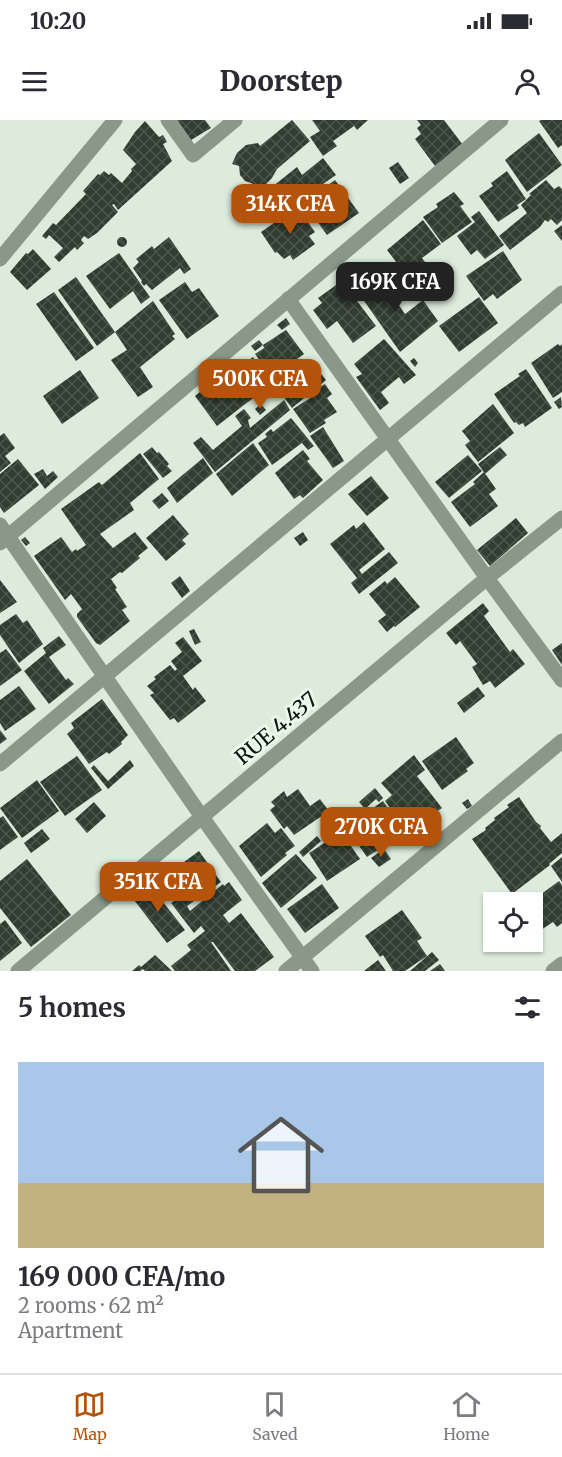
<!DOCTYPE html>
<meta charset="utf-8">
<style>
:root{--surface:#fff;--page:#f7f7f7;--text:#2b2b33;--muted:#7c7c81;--line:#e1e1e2;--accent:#b45309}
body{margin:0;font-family:Merriweather,serif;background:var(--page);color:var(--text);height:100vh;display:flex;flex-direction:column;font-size:22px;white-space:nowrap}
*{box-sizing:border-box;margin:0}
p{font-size:20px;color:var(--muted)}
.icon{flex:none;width:33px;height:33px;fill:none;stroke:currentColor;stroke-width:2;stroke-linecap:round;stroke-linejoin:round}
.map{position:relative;height:851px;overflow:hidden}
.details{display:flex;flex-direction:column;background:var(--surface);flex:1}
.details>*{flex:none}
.buttons{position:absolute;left:483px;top:772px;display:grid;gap:12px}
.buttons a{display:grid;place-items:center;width:60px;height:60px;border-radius:0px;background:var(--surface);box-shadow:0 2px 4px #0004;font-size:30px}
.price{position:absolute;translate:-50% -51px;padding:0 14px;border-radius:12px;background:var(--accent);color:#fff;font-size:20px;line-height:39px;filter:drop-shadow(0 2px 3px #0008)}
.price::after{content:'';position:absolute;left:50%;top:36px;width:18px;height:14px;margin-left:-9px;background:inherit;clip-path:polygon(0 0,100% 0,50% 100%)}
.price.on{background:#222;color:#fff}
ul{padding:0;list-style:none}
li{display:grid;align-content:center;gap:12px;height:318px;padding:0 18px}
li+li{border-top:2px solid var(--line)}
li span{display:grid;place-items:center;height:186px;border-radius:0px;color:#555}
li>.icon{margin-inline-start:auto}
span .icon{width:108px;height:108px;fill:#fffc;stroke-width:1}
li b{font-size:26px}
h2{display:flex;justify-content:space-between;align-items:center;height:72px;padding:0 18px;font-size:26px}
.status{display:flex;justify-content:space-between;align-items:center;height:42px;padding:0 30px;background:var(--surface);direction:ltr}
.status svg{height:16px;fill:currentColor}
header{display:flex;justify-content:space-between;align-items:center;height:78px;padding:0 18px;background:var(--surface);font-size:27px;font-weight:800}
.tab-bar{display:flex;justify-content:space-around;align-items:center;height:84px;border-top:2px solid var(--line);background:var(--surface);font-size:16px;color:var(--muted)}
.tab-bar a{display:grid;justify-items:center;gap:3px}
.tab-bar .on{color:var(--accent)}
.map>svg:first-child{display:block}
.building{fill:url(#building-cross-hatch)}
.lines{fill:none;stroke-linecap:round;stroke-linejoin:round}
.street{stroke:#8a988a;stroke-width:15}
.labels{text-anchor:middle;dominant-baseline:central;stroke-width:6;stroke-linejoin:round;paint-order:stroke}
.street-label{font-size:21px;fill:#0e140e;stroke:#e9f8e9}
</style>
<div class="status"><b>10:20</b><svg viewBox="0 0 49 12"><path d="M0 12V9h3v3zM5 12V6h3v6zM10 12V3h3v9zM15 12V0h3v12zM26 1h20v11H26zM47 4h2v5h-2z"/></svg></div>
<header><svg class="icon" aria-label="menu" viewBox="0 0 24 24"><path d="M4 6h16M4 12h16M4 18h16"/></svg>Doorstep<svg class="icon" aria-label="person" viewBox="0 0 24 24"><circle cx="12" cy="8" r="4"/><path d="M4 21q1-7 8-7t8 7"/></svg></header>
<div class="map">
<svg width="562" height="851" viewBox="0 0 562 851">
<defs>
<pattern id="building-cross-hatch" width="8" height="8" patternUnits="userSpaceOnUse" patternTransform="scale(1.5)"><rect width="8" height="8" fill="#313d31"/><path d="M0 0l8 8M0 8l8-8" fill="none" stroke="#4c564c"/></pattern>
</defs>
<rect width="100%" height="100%" fill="#dcebdb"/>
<path class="building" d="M177,0H205L211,8L191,20Z
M292,0L310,21L277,49L272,58L266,64L259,66L245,61L240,55L239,46L232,44L237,33L246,25L258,23L260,26Z
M312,0H368L357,10L354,6L333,21L337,26L323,36L310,17L320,11Z
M417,0H444L463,25L435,46L415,19L421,14L417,8L421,5Z
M541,0H562V25L558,28L539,1Z
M145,1L159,17L163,15L167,22L163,24L172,41L118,90L114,84L112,85L118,92L97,113L88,119L84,116L81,120L84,123L77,130L75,127L59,142L54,137L63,128L49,115L46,119L42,116L53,103L56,105L86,74L83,71L98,54L100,55L104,51L109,55L111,53L122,63L132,51L131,49L136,44L123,30L135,12Z
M539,13L562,45L527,72L505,40Z
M323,38L336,55L298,81L289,67L285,70L292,79L267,99L259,90L267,85H252L250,72L267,71L297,47L302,55Z
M398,42L409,58L400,64L389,48Z
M507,51L526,79L517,85L519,88L498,102L479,76L493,66L491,63Z
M335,60L359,93L327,115L304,83Z
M546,60L554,69L559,66L562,69V100L557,105L551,99L548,102L545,100L540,107L510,130L499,116L527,93L521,85L531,75L529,74Z
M454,72L464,84L460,86L472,102L442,123L423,97L438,87L436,84Z
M297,87L315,112L309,116L315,124L293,140L290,135L284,139L277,132L275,133L261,112Z
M479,91L504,125L485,139L477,130L471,135L457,116L475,102L471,97Z
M423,100L441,124L422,138L425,142L407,156L387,130Z
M562,105V121L554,111Z
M169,117L191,149L184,154L180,148L152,170L146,164L144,166L141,162L142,161L133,148L139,142L136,139L152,126L154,129Z
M117 122a5 5 0 1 1 10 0a5 5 0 1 1-10 0Z
M33,129L51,149L27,170L10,152L26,133L28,134Z
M503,131L522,160L497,179L493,174L484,181L466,156Z
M119,133L150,177L141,184L133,171L110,189L86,156Z
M381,151L386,159L382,161L405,194L423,180L438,201L400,232L355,168L376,152L377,154Z
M76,157L115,212L97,226L58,170Z
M346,158L360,179L357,181L376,206L353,223L337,201L327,209L313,190L322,183L318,178Z
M185,162L192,172L199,168L219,196L187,219L159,180Z
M54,172L94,228L76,241L36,184Z
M479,177L498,203L459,232L439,206Z
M153,181L175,214L172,216L175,219L140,247L153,267L138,277L111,240L127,230L115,212Z
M286,198L290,204L282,210L277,205Z
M286,210L304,234L272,257L255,234L264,228L263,225Z
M384,219L416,255L404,264L399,257L381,272L389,283L380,290L356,257L362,254L354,244Z
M259,220L263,225L255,231L251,226Z
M558,224L560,226L562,224V272L553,278L531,243Z
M253,237L273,266L262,274L261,272L217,306L195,276L212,262L214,266Z
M414,238L418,243L415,247L410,241Z
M310,240L326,260L292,288L277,268Z
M526,249L552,288L525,307L523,303L519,305L516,302L514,303L494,274L520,256L518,254Z
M80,250L99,278L62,304L43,276Z
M325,264L332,274L327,278L337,292L324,300L326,303L310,313L293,289L315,275L313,272Z
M561,277L562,287L559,289L554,282Z
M284,280L290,290L215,352L193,323L201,317L213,330L242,306L235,296L244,289L251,298L248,300L250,308Z
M261,284L266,290L260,295L255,289Z
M493,284L514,313L478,342L465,325L470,321L462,311Z
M291,298L314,326L308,330L302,323L272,345L258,323L267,317L265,314L271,309L273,312Z
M323,307L344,341L333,348L310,316Z
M4,313L15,328L5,336L11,343L0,352V316Z
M253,323L269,345L232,376L216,354Z
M152,327L157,333L159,332L169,344L167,346L172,351L163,358L143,334Z
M500,327L507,335L485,354L478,344Z
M303,330L310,339L307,341L323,360L303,378L300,375L294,379L275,353Z
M140,333L159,359L130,383L134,390L100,414L113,428L135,412L148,428L138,436L140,438L122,453L120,452L111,459L117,468L115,469L127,487L122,490L130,501L100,525L96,523L77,497V494L82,489L71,474L65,480L34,436L61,417L72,432L76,429L77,431L86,425L61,389L99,362L102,365Z
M468,335L482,351L449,378L435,362Z
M203,338L213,353L177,383L167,368Z
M18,339L39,365L4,393L0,387V354Z
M43,349L47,356L53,351L58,357L45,369L34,354Z
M484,352L496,369L489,374L498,386L470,407L451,382L475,364L473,362Z
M371,356L389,378L367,396L348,374Z
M162,373L169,381L159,389L152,381Z
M173,395L189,414L182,420L186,424L166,441L146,418Z
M516,398L528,413L490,446L477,430Z
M364,402L385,429L359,450L362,454L389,432L398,443L359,474L351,463L357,458L330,424L354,405L356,409Z
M303,412L308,420L300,426L294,418Z
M25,417L30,423L26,426L21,420Z
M180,456L190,471L182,478L171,463Z
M395,457L420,487L395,507L394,506L387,512L378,501L386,495L369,474L385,461L387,464Z
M0,460L17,482L0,493Z
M483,483L489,491L484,496L510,532L513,529L525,544L495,568L490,561L483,565L472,547L477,544L460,521L456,525L446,513Z
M16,494L23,503L27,500L43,524L19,543L0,515V505Z
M194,509L201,522L195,525L189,511Z
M59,516L66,525L49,537L66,560L68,558L74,564L49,584L24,551L46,533L43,528Z
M183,517L202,541L183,556L193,570L195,567L206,581L178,603L174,598L170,600L150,575L154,573L147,566L156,559L154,557L170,545L175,551L177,549L171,541L182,532L175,523Z
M562,523V545L552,530Z
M6,529L22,550L0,566V533Z
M19,566L36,589L5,611L0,603V580Z
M478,567L485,576L464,593L457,583Z
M102,579L128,615L121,622L122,624L109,634L107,632L89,644L67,614L74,608L71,603Z
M0,610L7,619L0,624Z
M456,617L474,643L466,649L468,651L442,670L422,641Z
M414,635L425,650L417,656L442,688L408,712L385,681L392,675L381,663Z
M77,636L102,670L65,696L40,662Z
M130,640L134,646L108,669L91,648L94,645L108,661Z
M37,660L59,691L22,718L0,688Z
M375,668L383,678L379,682L376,679L365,689L359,682Z
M298,669L310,686L320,679L329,691L294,715L287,706L284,709L270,690L275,686L271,682L284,671L287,677Z
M519,677L536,702L541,706L540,708L551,722L562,713V733L549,744L550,745L512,774L472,719L486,710L485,708L495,700L494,698L509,687L507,685Z
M468,679L472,686L467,689L462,683Z
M383,681L405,712L367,737L346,707Z
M94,682L106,696L87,713L75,699Z
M351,690L356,697L345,705L340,698Z
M3,696L18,717L0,730V698Z
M267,703L275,713L281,708L295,726L285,733L287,735L261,757L239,726Z
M42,709L50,719L31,733L24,723Z
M341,712L360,739L327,761L309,733Z
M317,716L321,721L303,737L299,732Z
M384,729L391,739L379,747L371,738Z
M199,731L221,762L187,786L190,791L223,764L224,766L229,762L242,780L223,795L229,803L241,793L274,837L255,851H235L213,822H211L231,851H175L171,846L191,830L187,825L205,811L201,806L194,813L171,783L180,777L174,769L177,767L171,759L188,748L184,742Z
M296,734L317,758L281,788L262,763Z
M562,737V762L551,746Z
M27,739L71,795L31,827L0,788V761Z
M164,754L167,759L160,763L157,758Z
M559,761L562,765V803L557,807L553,802L541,810L532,799V783H529Z
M148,763L185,810L167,823L131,776Z
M322,764L339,788L305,813L287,789Z
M402,790L422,818L417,821L427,836L405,851H393L383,835L380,837L365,816Z
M5,800L22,823L0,841V804Z
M432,832L439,840L425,851H410Z
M155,835L172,851H145L143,849L140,851H132L139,845L141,847Z
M378,840L386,851H364Z
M440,844L445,851H430Z"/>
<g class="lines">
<path class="street" d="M168,0L193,35L235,0
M0,139L115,0
M288,179L487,458L562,560
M0,405L202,697L312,851
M0,423L501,0
M0,644L562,173
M18,851L487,458L562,398
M286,851L562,621
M553,851L562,844"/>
</g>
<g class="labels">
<g class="street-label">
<text transform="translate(276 608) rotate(-40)">RUE 4.437</text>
</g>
</g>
</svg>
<div class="buttons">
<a><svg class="icon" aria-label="locate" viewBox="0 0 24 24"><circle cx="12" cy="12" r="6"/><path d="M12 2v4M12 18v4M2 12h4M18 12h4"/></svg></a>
</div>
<b class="price" style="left:290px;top:115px">314K CFA</b>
<b class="price on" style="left:395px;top:193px">169K CFA</b>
<b class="price" style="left:260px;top:290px">500K CFA</b>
<b class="price" style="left:381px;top:738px">270K CFA</b>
<b class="price" style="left:158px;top:793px">351K CFA</b>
</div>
<section class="details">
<h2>5 homes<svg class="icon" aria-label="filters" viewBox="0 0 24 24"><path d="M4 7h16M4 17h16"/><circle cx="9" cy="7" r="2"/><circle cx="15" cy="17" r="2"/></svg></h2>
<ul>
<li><span style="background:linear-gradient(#a9c7e8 65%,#c2b280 0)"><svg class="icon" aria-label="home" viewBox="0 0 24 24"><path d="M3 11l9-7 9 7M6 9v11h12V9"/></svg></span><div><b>169 000 CFA/mo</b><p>2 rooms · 62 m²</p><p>Apartment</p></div></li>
</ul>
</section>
<nav class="tab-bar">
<a class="on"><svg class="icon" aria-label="map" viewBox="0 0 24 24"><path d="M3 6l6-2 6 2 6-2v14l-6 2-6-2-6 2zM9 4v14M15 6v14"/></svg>Map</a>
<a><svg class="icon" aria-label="saved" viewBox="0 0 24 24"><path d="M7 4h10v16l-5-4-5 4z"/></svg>Saved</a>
<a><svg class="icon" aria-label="home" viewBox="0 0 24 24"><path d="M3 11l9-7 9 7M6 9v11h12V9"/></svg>Home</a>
</nav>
